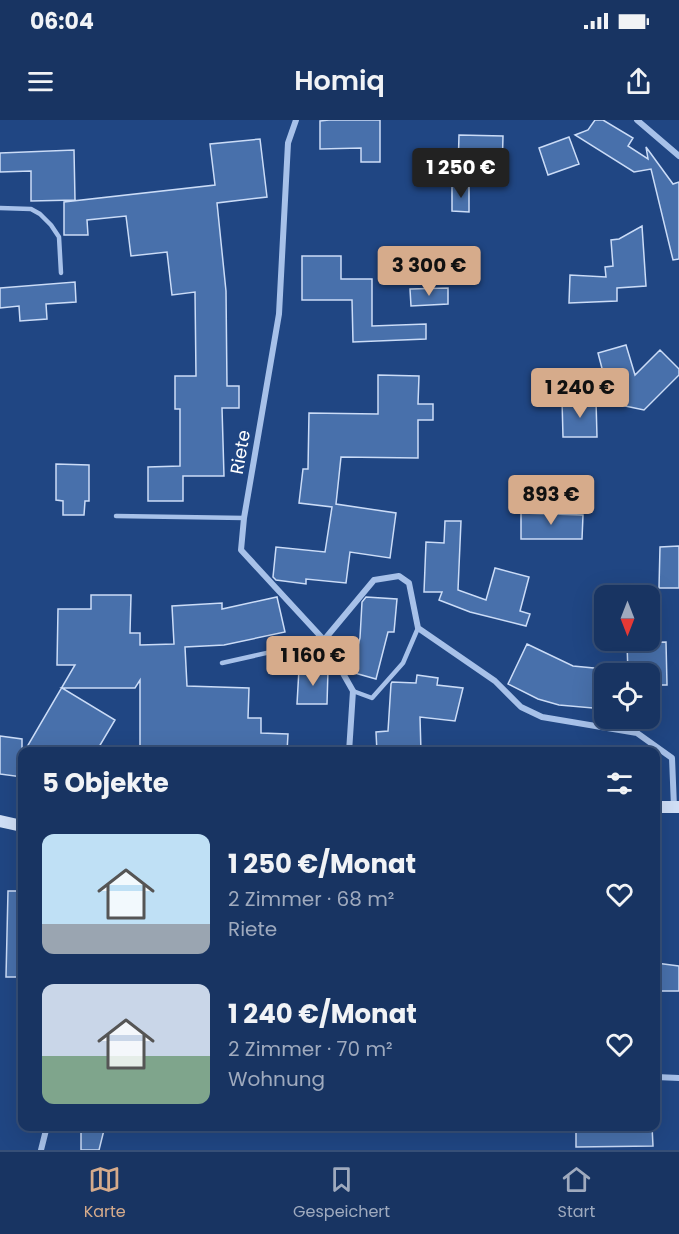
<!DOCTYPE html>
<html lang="de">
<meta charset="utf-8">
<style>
:root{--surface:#183462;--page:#253f6b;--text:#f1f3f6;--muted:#9faabe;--line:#364f77;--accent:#d6ab8b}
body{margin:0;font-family:Poppins,sans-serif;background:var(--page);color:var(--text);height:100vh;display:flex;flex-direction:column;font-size:22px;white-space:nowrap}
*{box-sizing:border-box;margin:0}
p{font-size:20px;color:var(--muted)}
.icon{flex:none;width:33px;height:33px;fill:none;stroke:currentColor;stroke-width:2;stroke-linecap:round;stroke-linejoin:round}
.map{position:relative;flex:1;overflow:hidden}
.details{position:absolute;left:18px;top:627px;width:642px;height:384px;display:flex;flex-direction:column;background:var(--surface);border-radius:12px;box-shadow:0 6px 24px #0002,0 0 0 2px var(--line)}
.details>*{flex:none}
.needle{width:39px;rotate:180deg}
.controls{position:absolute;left:594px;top:465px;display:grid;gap:12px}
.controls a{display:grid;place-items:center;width:66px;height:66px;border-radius:12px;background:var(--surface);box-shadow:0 6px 24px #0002,0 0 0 2px var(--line);font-size:30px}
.price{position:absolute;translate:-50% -51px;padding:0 14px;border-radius:6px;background:var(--accent);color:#111;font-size:20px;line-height:39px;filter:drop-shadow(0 2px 3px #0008)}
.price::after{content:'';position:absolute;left:50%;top:36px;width:18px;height:14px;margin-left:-9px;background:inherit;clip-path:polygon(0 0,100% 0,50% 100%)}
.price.active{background:#222;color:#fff}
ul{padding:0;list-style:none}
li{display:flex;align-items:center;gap:18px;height:150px;padding:0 24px}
li span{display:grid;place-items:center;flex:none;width:168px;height:120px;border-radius:12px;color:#555}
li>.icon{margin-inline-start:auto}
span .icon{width:72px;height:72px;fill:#fffc;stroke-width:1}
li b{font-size:26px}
h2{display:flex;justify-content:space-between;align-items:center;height:72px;padding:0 24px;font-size:26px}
.status{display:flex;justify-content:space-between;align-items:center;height:42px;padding:0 30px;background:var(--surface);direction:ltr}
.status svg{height:16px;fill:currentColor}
header{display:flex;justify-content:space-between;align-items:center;height:78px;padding:0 24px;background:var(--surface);font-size:27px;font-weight:600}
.tabs{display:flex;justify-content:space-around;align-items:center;height:84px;border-top:2px solid var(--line);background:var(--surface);font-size:16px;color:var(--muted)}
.tabs a{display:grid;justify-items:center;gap:3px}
.tabs .active{color:var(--accent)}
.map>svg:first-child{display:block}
.building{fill:#4870ab;stroke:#cbdcf7;stroke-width:1.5}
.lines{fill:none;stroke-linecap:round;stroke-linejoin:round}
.service{stroke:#a7c1e9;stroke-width:4.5}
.minor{stroke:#a7c1e9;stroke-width:6}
.secondary{stroke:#d1e0f7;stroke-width:12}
.labels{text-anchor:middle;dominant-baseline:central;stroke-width:6;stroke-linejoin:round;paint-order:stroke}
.street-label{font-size:18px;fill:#fff;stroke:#204683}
</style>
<div class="status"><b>06:04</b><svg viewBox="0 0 49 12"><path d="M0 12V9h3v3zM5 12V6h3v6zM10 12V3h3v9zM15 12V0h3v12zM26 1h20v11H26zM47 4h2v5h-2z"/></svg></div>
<header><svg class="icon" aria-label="menu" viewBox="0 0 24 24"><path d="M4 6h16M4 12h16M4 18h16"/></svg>Homiq<svg class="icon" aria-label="share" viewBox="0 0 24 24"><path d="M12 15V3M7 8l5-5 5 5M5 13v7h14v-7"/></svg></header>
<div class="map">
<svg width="679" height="1030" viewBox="0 0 679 1030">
<rect width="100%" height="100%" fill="#204683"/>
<path class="building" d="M329,0H380V42H361V28L320,29V1Z
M595,0H603L633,18L628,26L648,39L646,27L673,64L679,62V139L673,140L651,49L634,52L575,15L588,10Z
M459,15L503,16L502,53L458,51Z
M569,17L579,44L548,55L539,28Z
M260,19L267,77L217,83L226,171L227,266H239V288H222L224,356H183V381H148V347L180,346V289H175V256H196L195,172L172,175L167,132L131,136L126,96L87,100L88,115H64V82L215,65L210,24Z
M74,30L75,80L31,81V51L0,52V33Z
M452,65L469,66V92L452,91Z
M642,106L646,166L617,168V181L569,183L570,155L606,157L605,147L613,146L611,120L619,119Z
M302,136H341V159H372V206L426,204V219L353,222L352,180H302Z
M75,162L76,182L46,184L47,199L20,201L19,186L0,188V168Z
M448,168V184L411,186L410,169Z
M626,225L635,255L660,230L679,249V255L644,290L611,283L598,233Z
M378,255L419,256L418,284H433V300H418V338L341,337L336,384L396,393L390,438L350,432L346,463L306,459V464L276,460L273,457L276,427L325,432L332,387L299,383L303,349H308L309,293L378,294Z
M562,280H596L597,317H563Z
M56,344L89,345V381H85L84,395H63V381L56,380Z
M521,393L583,395L582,419H521Z
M445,401H461L458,470L486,480L495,448L529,457L520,491L530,494L526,506L470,492L439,480L442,472H424L426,422L444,423Z
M679,426V468H659L660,427Z
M91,475H131L130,513H140V525L174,524L172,486L222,483V489L277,477L285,512L224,525L185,527L187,566L249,568L248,598H261V613L288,614L287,632H140V560L135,568H62L115,600L96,632H24L75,545H57L58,489H91Z
M366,477L397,479L394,512H388L376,559L351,552L360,518L362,482Z
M666,522L667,565H650V554H628L627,523Z
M527,524L573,546L604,549V589L559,585L538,579L508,564Z
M299,549L328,550L327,584H297Z
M417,555L438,558L437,565L463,568L455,601L420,597L421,632H377L376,612L388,611L391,564L392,562L416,563Z
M0,616L22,619V657L0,654Z
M8,771H22V857H6Z
M656,843L679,846V871H656Z
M81,1006H105L99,1030H81Z
M576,1006H652L653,1026L576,1027Z"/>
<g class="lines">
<path class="service" d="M0,88L31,89L40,94L51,105L59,117L61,153
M116,396L244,398
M222,543L324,520
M353,571L372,578L403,543L418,508"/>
<path class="minor" d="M296,0L288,23L279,194L244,398L241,430L324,520L353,571L349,632
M637,0L679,36
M324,520L374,460L399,456L409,463L418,508L495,561L521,587L542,597L637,613L672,638L674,687
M656,957L679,958
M41,1030L47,1006"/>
<path class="secondary" d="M656,687H679
M0,701L22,706"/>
</g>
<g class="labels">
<g class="street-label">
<text transform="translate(240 332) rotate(-80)">Riete</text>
</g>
</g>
</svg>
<div class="controls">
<a><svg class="needle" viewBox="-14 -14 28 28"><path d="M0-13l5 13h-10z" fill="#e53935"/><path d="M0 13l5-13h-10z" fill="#9faabe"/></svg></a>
<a><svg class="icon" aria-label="locate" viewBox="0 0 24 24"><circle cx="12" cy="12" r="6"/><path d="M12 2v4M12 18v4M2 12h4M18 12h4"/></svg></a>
</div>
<b class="price active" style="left:461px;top:79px">1 250 €</b>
<b class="price" style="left:429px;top:177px">3 300 €</b>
<b class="price" style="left:580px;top:299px">1 240 €</b>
<b class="price" style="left:551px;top:406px">893 €</b>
<b class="price" style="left:313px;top:567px">1 160 €</b>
<section class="details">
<h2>5 Objekte<svg class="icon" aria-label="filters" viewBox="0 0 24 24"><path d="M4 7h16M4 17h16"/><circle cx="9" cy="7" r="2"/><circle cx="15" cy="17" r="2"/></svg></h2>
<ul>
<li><span style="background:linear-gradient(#bfe0f5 75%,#9aa5b1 0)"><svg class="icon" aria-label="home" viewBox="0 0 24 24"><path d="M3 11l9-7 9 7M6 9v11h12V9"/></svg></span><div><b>1 250 €/Monat</b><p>2 Zimmer · 68 m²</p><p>Riete</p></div><svg class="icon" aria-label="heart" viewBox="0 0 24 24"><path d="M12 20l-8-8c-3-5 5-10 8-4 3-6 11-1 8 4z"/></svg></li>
<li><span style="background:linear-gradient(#c9d6e8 60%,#7fa58c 0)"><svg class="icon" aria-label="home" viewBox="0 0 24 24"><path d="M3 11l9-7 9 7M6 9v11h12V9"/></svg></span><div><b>1 240 €/Monat</b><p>2 Zimmer · 70 m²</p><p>Wohnung</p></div><svg class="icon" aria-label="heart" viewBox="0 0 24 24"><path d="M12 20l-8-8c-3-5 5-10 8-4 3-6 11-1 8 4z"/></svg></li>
</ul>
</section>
</div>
<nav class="tabs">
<a class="active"><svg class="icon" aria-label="map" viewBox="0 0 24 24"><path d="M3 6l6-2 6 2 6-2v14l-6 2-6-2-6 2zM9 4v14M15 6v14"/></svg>Karte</a>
<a><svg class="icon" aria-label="saved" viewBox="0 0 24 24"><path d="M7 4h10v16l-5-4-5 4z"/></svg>Gespeichert</a>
<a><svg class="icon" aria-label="home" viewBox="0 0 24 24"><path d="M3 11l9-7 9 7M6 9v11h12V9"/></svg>Start</a>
</nav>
